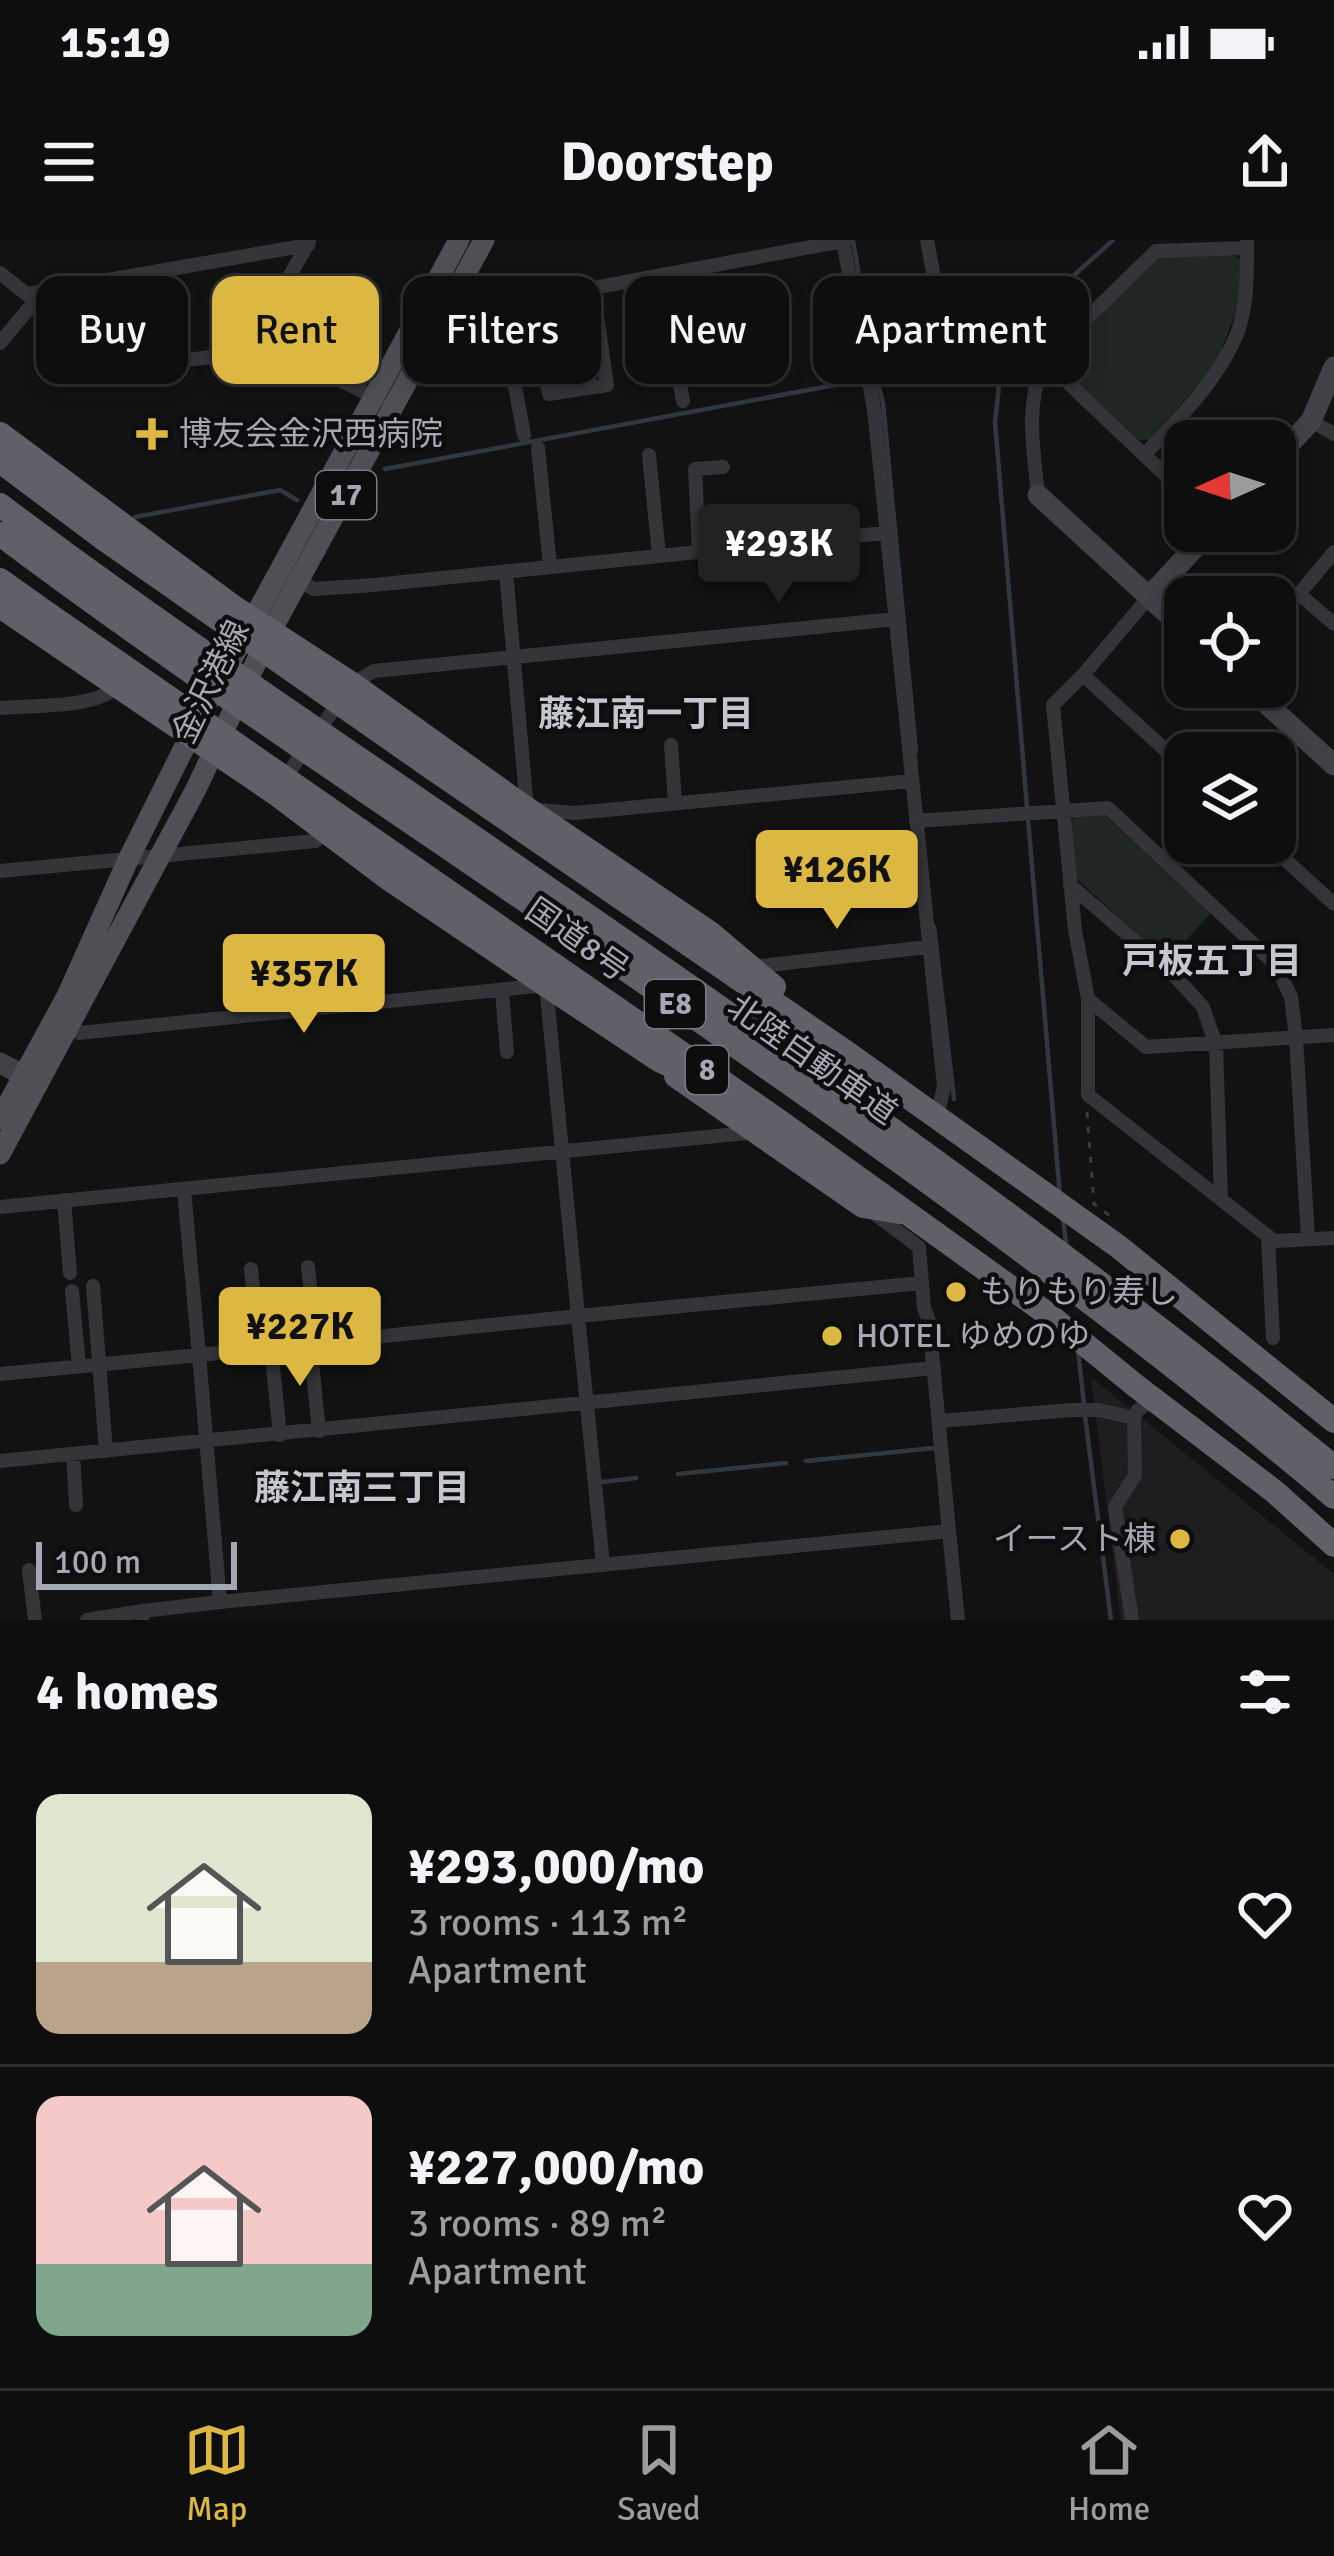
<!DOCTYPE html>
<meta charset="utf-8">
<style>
:root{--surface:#0e0e0e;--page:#171717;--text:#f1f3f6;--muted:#9b9c9e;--line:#2e2e2e;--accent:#dcb741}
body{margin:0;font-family:Signika,"Noto Sans JP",sans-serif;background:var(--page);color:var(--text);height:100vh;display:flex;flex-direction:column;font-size:45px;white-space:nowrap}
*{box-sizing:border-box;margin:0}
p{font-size:39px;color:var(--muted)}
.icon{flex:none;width:66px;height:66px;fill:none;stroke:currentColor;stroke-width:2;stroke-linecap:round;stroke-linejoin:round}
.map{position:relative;height:1380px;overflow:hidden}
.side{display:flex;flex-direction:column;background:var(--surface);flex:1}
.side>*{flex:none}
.hud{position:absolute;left:36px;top:36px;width:1263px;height:108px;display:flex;gap:24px}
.needle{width:78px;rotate:267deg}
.controls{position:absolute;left:1164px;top:180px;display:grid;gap:24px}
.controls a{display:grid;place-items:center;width:132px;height:132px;border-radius:24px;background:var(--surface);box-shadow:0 6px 18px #0003,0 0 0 3px var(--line);font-size:60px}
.scale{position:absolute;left:36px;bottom:30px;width:201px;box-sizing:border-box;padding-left:12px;border:6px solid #a5a7b2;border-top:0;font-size:33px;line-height:42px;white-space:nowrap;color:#a5a7b2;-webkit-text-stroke:9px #0d0d0e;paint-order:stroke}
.price{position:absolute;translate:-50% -102px;padding:0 27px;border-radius:12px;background:var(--accent);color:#111;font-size:39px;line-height:78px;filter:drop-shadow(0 3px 6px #0008)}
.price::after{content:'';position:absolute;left:50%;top:72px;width:36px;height:27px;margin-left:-18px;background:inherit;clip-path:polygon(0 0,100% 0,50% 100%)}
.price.current{background:#222;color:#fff}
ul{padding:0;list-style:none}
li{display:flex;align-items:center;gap:36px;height:300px;padding:0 36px}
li+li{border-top:3px solid var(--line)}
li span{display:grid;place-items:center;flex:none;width:336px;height:240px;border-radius:24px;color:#555}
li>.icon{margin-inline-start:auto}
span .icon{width:144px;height:144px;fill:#fffc;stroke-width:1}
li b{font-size:51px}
h2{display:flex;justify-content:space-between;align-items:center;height:144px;padding:0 36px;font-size:51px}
.chip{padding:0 42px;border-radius:24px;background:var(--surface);box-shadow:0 6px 18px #0003,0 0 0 3px var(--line);font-size:42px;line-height:108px}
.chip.current{background:var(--accent);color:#111}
.status{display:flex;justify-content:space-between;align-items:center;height:84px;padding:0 60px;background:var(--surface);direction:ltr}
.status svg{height:33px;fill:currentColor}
header{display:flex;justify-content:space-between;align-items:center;height:156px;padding:0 36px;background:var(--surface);font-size:54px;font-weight:700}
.tab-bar{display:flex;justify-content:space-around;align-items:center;height:168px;border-top:3px solid var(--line);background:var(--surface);font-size:33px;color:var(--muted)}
.tab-bar a{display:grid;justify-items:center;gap:6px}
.tab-bar .current{color:var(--accent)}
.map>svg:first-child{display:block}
.built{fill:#1e1e20}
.green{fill:#202722}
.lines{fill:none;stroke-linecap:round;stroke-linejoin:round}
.stream{stroke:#31373e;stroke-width:4.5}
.path{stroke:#3b3c40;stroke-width:3;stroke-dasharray:6 9;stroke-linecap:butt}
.street{stroke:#353539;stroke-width:14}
.secondary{stroke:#414247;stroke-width:21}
.primary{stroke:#4f5056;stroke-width:21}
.highway{stroke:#606168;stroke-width:24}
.highway-bridge{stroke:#606168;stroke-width:24}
.poi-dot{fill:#dcb741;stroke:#0d0d0e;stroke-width:4.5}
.labels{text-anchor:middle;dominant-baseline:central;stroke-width:9;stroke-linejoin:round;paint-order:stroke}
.shield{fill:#0d0d0e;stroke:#777981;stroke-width:3}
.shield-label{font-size:30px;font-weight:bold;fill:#a5a7b2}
.poi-label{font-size:33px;fill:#a5a7b2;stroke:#0d0d0e;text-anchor:start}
.street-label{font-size:33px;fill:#a5a7b2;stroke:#0d0d0e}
.neighbourhood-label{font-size:36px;font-weight:bold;fill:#c5c7cf;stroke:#0d0d0e}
</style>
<div class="status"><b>15:19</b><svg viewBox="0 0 49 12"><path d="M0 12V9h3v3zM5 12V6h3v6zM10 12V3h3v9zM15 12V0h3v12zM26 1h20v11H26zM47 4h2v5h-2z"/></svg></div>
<header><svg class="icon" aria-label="menu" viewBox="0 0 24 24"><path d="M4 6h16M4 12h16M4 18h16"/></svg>Doorstep<svg class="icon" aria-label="share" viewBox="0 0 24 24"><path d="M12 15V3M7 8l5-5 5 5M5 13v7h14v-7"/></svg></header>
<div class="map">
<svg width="1334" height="1380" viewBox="0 0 1334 1380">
<rect width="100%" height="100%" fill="#121213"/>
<path class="built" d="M1091,1137L1334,1334V1380H1121Z"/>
<path class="green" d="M1233,15L1242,20L1239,64L1215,126L1149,200H1139L1057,124L1058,116L1153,20L1162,17Z
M1104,575L1211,673L1167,721L1075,637L1069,583L1075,577Z"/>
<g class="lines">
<path class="stream" d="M853,0L875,131L883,163L916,512
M879,137L978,117L1001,129
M385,229L862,140
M135,277L280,250L297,260
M1027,567L995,182L1001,129L1010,113L1040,71L1071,38L1113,0
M1028,579L1060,956
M934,687L954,859
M1063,979L1066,1003
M1078,1110L1084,1164
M1085,1176L1111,1380
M806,1221L934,1208
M678,1234L786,1223
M602,1242L636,1238"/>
<path class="path" d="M1087,872L1094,964L1113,978"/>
<path class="street" d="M927,0L947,107
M843,1L874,169L944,847L937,876
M0,33L35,61L51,64L138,126L277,109L378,159
M661,35L683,161
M27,54L308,5
M530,59L549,154L607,145L593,47
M448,64L466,72L848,0
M500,65L524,195
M0,103L35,61
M254,110L285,44L309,2
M1311,181L1334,194
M538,208L550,326
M649,215L659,315
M1144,215L1044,120L1156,11L1247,8
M1185,253L1144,215C1178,179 1218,141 1237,94C1248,65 1247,31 1247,0
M1038,255C1033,203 1025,170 1044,120
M699,311L695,229L723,227
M1334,312L1299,354L1334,384
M506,331L527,569L575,573L911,541
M295,339L314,349L374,345L885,293
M1149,357L1083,435L1053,465L1075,690L1088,759V855L1274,1001L1334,998
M1083,435L1185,528
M0,468C31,465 99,469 118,445
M671,505L675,562
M284,539L352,444L374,431L896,379
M916,581L1108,568L1276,725L1291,757L1296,798L1308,999
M1267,603L1334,664
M0,631L316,601L325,592
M1070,645L1173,734L1203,767L1216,805L1221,959
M751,727L928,707
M502,752L507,812
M1088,759L1146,807L1334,795
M70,788L79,793L546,745L578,1076L922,1043
M184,950L199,1115L578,1076L603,1325
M64,960L70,1033
M0,967L747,893L751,887
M872,972L919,1007L924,1068L929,1081L949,1291
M1268,996L1273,1098
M308,1027L316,1103
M251,1029L259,1109
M93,1046L106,1211
M72,1051L79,1126
M310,1104L319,1191
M271,1108L280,1195
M0,1134L199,1115L220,1362L949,1291L958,1380
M939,1181L1071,1170H1099L1134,1178
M73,1214L76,1265
M0,1221L934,1128
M29,1330L35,1380
M143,1371L220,1362
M87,1380L143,1371V1376
M1132,1380L1115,1267L1135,1235L1134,1178L1137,1171L1152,1159"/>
<path class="secondary" d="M1275,220L1311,181L1334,127
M1038,255L1185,390
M1149,357L1210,291
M1248,447L1334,525
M0,823L38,843"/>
<path class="primary" d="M0,879L67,756L128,620L190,496L459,0
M0,914L195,551L271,391L484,0"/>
<path class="highway" d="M0,194L232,366L352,444L527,569L710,693L774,747
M0,221L104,299
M0,340L48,374
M0,366L275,553L385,636L546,745L659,820L698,838
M422,521L847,813L1119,1007L1334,1181
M361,591L779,881L1049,1075L1136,1146L1275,1252L1334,1305
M676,836L863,966L900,972"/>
<path class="highway-bridge" d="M0,265C167,391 342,506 514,625C794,817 1071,1012 1334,1227
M0,294C150,407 307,511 462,617C759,820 1058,1025 1334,1257
M104,299L422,521
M48,374L361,591"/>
</g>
<g class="poi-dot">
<path d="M146 176h12v12h12v12h-12v12h-12v-12h-12v-12h12z"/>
<circle cx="956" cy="1052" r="12"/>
<circle cx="832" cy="1096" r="12"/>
<circle cx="1180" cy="1299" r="12"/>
</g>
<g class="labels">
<g class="shield">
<rect x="316" y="231" width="60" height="48" rx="9"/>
<rect x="645" y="740" width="60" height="48" rx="9"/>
<rect x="686" y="806" width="42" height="48" rx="9"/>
</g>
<g class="shield-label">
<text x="346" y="255">17</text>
<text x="675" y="764">E8</text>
<text x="707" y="830">8</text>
</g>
<g class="poi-label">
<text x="179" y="194">博友会金沢西病院</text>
<text x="980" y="1052">もりもり寿し</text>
<text x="856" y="1096">HOTEL ゆめのゆ</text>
<text x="1156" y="1299" text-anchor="end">イースト棟</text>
</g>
<g class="street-label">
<text transform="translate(211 442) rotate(-64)">金沢港線</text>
<text transform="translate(577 700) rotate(35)">国道8号</text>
<text transform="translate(812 820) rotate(35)">北陸自動車道</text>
</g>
<g class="neighbourhood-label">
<text x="646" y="474">藤江南一丁目</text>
<text x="1212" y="721">戸板五丁目</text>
<text x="362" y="1248">藤江南三丁目</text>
</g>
</g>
</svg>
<div class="controls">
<a><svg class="needle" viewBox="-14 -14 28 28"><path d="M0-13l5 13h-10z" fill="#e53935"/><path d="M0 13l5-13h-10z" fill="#9b9c9e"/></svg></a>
<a><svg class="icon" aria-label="locate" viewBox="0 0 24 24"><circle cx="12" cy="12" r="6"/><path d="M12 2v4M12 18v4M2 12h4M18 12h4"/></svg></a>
<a><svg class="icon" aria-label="layers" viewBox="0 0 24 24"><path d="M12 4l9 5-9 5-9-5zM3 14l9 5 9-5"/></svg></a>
</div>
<div class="scale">100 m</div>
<b class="price current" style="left:779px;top:366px">¥293K</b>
<b class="price" style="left:837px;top:692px">¥126K</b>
<b class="price" style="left:304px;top:796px">¥357K</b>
<b class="price" style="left:300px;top:1149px">¥227K</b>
<div class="hud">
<a class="chip">Buy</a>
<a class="chip current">Rent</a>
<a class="chip">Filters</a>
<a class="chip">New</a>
<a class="chip">Apartment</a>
</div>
</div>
<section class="side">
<h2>4 homes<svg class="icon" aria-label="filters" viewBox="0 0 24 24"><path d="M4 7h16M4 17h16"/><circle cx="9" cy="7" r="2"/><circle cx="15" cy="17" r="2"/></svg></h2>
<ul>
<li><span style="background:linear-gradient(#dfe7d0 70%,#b9a48a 0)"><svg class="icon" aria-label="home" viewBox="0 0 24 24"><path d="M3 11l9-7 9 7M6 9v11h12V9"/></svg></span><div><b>¥293,000/mo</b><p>3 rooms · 113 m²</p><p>Apartment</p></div><svg class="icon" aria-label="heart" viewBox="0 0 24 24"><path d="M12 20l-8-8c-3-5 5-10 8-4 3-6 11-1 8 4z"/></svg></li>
<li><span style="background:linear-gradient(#f6c9c9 70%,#7fa58c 0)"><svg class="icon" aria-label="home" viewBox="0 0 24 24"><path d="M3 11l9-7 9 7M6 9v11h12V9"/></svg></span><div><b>¥227,000/mo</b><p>3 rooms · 89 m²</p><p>Apartment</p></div><svg class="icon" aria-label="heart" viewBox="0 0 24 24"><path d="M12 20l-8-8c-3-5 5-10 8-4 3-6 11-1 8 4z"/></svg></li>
</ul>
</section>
<nav class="tab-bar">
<a class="current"><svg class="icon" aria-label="map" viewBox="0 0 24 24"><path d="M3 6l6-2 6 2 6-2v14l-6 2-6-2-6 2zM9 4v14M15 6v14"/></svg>Map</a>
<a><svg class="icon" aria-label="saved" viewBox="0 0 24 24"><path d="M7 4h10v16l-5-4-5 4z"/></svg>Saved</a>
<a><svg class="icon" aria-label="home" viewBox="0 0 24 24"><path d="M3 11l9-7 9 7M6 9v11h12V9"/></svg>Home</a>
</nav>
